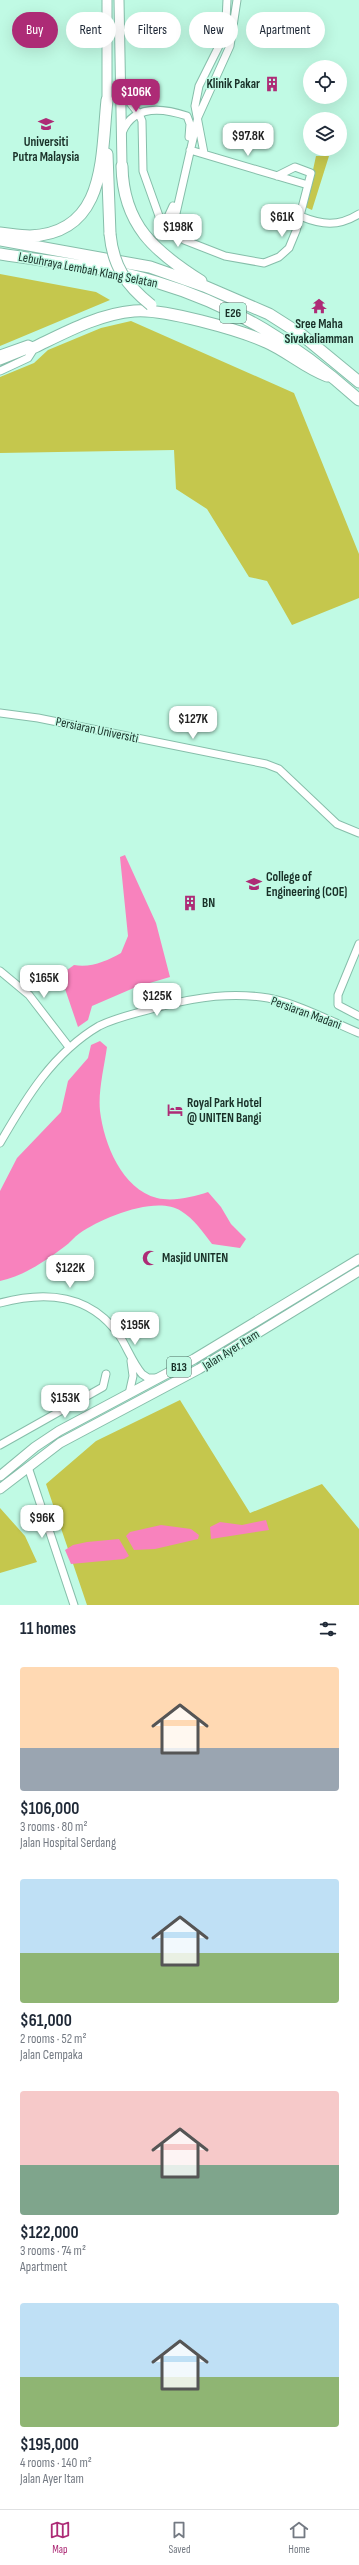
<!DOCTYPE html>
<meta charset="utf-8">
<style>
:root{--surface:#fff;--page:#f2f2f3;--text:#1f2937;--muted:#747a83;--line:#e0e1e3;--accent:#ad2b76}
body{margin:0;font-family:"Sofia Sans Condensed",sans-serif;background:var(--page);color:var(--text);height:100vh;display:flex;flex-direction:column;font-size:15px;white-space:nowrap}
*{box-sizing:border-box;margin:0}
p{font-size:13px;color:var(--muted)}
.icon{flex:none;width:22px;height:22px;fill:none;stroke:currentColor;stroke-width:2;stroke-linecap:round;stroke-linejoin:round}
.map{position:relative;height:1605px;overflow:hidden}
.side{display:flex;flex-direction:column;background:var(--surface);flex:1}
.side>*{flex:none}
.hud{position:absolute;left:12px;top:12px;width:335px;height:36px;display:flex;gap:8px}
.fabs{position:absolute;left:303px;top:60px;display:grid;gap:8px}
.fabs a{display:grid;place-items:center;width:44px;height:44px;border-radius:50%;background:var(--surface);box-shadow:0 4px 16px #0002;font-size:20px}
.price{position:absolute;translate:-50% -34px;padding:0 9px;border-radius:8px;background:#fff;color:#222;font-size:13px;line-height:26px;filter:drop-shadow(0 1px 2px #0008)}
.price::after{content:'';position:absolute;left:50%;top:24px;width:12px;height:9px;margin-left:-6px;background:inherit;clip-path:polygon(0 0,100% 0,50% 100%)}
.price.on{background:var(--accent);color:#fff}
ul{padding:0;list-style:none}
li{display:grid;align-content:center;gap:8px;height:212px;padding:0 20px}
li span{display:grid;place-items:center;height:124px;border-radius:4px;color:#555}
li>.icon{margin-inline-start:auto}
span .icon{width:72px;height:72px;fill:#fffc;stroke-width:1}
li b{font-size:17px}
h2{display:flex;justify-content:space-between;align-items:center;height:48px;padding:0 20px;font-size:17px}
.pill{padding:0 14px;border-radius:18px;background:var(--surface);box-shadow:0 4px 16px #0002;font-size:14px;line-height:36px}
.pill.on{background:var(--accent);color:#fff}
.tab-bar{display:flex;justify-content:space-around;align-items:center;height:56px;border-top:1px solid var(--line);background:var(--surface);font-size:11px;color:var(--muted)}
.tab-bar a{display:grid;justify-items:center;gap:2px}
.tab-bar .on{color:var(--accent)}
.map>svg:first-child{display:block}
.green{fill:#c5c74d}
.water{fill:#f882bd}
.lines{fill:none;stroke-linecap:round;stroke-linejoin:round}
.minor-casing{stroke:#86beaa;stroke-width:9}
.major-casing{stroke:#86beaa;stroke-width:11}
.highway-casing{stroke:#86beaa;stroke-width:13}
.minor{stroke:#fff;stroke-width:7}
.major{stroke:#fff;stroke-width:9}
.highway{stroke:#fff;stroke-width:11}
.highway-bridge-casing{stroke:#86beaa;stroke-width:13;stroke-linecap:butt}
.highway-bridge{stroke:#fff;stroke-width:11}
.labels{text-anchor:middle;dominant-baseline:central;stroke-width:3;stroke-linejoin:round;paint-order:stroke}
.shield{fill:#c0fae4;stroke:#4b6d60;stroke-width:1}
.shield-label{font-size:12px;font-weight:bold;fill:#193028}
.poi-label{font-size:13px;font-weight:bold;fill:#193028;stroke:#c0fae4;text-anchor:start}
.street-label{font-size:13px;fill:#193028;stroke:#c0fae4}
</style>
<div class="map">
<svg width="359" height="1605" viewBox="0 0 359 1605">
<rect width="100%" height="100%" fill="#c0fae4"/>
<path class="green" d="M316,156H329L312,210L305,207Z
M0,274L96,292L110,300L0,346Z
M131,321L294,393L359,554V598L292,625L267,581L249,577L207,509L176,489L174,450L0,453V377L34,363L48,350L101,328Z
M180,1400L250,1513L322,1484L359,1529V1605H87L46,1484L96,1441Z
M0,1508L25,1536L37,1562L0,1573Z"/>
<path class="water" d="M125,855L156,923L170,977L136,987L92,1006L88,1020L78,1027L64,986L63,973L74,965C91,968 107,961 121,953L128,936L120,857Z
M100,1041L107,1047C104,1068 98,1091 100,1111C104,1144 122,1189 157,1198C173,1202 193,1197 208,1192L221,1207L231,1224L246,1239L240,1248L212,1244C203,1232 194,1219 181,1211C156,1195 102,1218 80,1233C74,1237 70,1243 64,1247C45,1261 24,1276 0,1281V1191L17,1158L61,1112L68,1081L88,1058L91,1045Z
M266,1520L269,1530L211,1539L210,1527L220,1522L242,1525Z
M161,1525L191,1529L199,1535L198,1539L155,1549L134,1550L126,1536L130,1532Z
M119,1539L129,1556L124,1559L71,1564L65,1550L73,1545L87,1542Z"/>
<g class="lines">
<defs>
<path id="minor" d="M120,90L139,114L142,121L143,171L159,216L170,229L184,240L225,256L264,263L279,257L289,248L296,231L311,173L295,167L277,176
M122,133C133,104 163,108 187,116L190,124L189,137
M190,150L308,185
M204,153L195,106L199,86L220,44L226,21L227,0
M173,206L167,219L170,223H173
M300,216C322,225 338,227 359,214
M172,231L198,117L230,46L237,0
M0,354L28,344L35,347
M0,361L35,347
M0,371L28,358L35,347
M0,713L38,718L266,764L279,769L337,824L359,833
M359,944L338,995V1005L359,1016
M0,971L29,995L69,1047
M0,1143C26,1098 53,1053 99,1026C119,1016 142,1012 163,1006C198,997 232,992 268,998C299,1004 330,1021 359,1033
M0,1303C45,1291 89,1293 119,1335C127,1347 132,1362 142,1374L148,1378H157
M129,1394L133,1376L131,1361
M0,1445L103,1387L106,1374
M28,1467L74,1605"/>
<path id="major" d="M107,0V100
M119,0L122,166
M0,1476L35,1447L59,1431L194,1359L359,1259
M0,1489L60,1443L199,1369L359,1271"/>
<path id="highway" d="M107,154L110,234
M122,166C123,225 155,252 201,281
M0,233C10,234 20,236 30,236C107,233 101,156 107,100
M0,240L150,267L204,286L269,314L302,335L359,382
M0,254C50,262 108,267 156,282C234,305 298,345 359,400
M35,347C66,332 99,314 134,311C162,308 240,330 266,342C287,351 305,368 327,376"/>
</defs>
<use href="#minor" class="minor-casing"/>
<use href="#major" class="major-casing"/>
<use href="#highway" class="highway-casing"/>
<use href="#minor" class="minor"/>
<use href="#major" class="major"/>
<use href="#highway" class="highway"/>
<defs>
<path id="highway-bridge" d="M110,234C113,266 126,285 151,305"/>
</defs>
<use href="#highway-bridge" class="highway-bridge-casing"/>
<use href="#highway-bridge" class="highway-bridge"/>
</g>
<defs>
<symbol id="building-bare" viewBox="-9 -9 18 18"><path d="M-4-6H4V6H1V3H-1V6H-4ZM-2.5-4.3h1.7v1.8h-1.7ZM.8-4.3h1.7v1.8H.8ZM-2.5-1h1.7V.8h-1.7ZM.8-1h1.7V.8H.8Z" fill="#ad2b76" stroke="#c0fae4" stroke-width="2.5" paint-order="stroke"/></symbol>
<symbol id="university-bare" viewBox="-9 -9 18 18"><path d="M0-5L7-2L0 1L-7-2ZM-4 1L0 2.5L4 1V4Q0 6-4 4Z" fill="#ad2b76" stroke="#c0fae4" stroke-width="2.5" paint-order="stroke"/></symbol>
<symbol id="temple-bare" viewBox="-9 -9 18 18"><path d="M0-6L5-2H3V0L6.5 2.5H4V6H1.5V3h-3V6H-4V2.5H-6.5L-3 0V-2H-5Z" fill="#ad2b76" stroke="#c0fae4" stroke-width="2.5" paint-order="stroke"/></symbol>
<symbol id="hotel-bare" viewBox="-9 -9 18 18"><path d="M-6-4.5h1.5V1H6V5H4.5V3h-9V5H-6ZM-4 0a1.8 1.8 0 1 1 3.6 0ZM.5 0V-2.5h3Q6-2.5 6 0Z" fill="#ad2b76" stroke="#c0fae4" stroke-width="2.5" paint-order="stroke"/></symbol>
<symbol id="mosque-bare" viewBox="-9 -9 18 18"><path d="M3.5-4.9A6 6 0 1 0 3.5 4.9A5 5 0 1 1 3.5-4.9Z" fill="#ad2b76" stroke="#c0fae4" stroke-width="2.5" paint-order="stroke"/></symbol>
</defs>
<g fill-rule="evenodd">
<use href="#building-bare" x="261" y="73" width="22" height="22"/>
<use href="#university-bare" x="35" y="113" width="22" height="22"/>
<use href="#temple-bare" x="308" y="295" width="22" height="22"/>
<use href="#university-bare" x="243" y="873" width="22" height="22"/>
<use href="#building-bare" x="179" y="892" width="22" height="22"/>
<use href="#hotel-bare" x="164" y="1099" width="22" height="22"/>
<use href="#mosque-bare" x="139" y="1247" width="22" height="22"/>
</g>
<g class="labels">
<g class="shield">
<rect x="220" y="303" width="26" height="20" rx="3"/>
<rect x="167" y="1357" width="24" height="20" rx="3"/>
</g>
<g class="shield-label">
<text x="233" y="313">E26</text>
<text x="179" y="1367">B13</text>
</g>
<g class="poi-label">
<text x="260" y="84" text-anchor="end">Klinik Pakar</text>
<text x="46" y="142" text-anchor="middle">Universiti<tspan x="46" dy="15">Putra Malaysia</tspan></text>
<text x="319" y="324" text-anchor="middle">Sree Maha<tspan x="319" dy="15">Sivakaliamman</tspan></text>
<text x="266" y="877">College of<tspan x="266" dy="15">Engineering (COE)</tspan></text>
<text x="202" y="903">BN</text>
<text x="187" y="1103">Royal Park Hotel<tspan x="187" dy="15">@ UNITEN Bangi</tspan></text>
<text x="162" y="1258">Masjid UNITEN</text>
</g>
<g class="street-label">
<text transform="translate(88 270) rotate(11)">Lebuhraya Lembah Klang Selatan</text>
<text transform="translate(97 730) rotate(12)">Persiaran Universiti</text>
<text transform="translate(306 1013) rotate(20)">Persiaran Madani</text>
<text transform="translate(231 1350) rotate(-32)">Jalan Ayer Itam</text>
</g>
</g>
</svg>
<div class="fabs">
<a><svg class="icon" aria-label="locate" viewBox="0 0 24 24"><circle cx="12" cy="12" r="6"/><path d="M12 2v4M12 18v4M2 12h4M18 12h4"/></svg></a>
<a><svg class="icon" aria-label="layers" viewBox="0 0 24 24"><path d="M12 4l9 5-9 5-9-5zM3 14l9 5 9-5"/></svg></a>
</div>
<b class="price on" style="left:136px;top:113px">$106K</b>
<b class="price" style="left:248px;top:157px">$97.8K</b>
<b class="price" style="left:282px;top:238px">$61K</b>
<b class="price" style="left:178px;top:248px">$198K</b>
<b class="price" style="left:193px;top:740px">$127K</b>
<b class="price" style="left:44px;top:999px">$165K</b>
<b class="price" style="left:157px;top:1017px">$125K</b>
<b class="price" style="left:70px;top:1289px">$122K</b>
<b class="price" style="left:135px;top:1346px">$195K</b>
<b class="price" style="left:65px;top:1419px">$153K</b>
<b class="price" style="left:42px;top:1539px">$96K</b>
<div class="hud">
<a class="pill on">Buy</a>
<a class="pill">Rent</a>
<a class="pill">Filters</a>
<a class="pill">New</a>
<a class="pill">Apartment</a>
</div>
</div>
<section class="side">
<h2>11 homes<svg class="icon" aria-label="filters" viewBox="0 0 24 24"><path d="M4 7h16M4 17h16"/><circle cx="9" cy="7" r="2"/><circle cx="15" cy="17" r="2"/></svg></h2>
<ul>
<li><span style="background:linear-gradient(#ffd9b3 65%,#9aa5b1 0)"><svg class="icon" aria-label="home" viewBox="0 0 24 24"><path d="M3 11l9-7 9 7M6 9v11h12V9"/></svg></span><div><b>$106,000</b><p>3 rooms · 80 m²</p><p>Jalan Hospital Serdang</p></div></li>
<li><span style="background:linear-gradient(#bfe0f5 60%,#8fb573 0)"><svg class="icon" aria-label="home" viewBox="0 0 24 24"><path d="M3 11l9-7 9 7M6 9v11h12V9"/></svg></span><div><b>$61,000</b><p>2 rooms · 52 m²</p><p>Jalan Cempaka</p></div></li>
<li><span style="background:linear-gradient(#f6c9c9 60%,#7fa58c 0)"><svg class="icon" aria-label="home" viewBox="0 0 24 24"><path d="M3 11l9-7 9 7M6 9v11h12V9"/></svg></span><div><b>$122,000</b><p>3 rooms · 74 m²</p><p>Apartment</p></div></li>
<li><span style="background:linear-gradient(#bfe0f5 60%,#8fb573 0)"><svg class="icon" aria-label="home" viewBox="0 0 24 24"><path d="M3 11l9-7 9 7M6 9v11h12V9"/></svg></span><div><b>$195,000</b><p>4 rooms · 140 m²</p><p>Jalan Ayer Itam</p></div></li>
</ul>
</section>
<nav class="tab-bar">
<a class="on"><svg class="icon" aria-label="map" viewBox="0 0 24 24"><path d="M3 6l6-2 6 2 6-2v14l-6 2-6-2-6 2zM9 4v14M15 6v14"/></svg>Map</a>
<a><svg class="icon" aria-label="saved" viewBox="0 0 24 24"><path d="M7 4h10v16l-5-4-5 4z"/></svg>Saved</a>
<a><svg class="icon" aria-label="home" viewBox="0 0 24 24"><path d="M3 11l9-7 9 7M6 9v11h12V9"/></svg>Home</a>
</nav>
